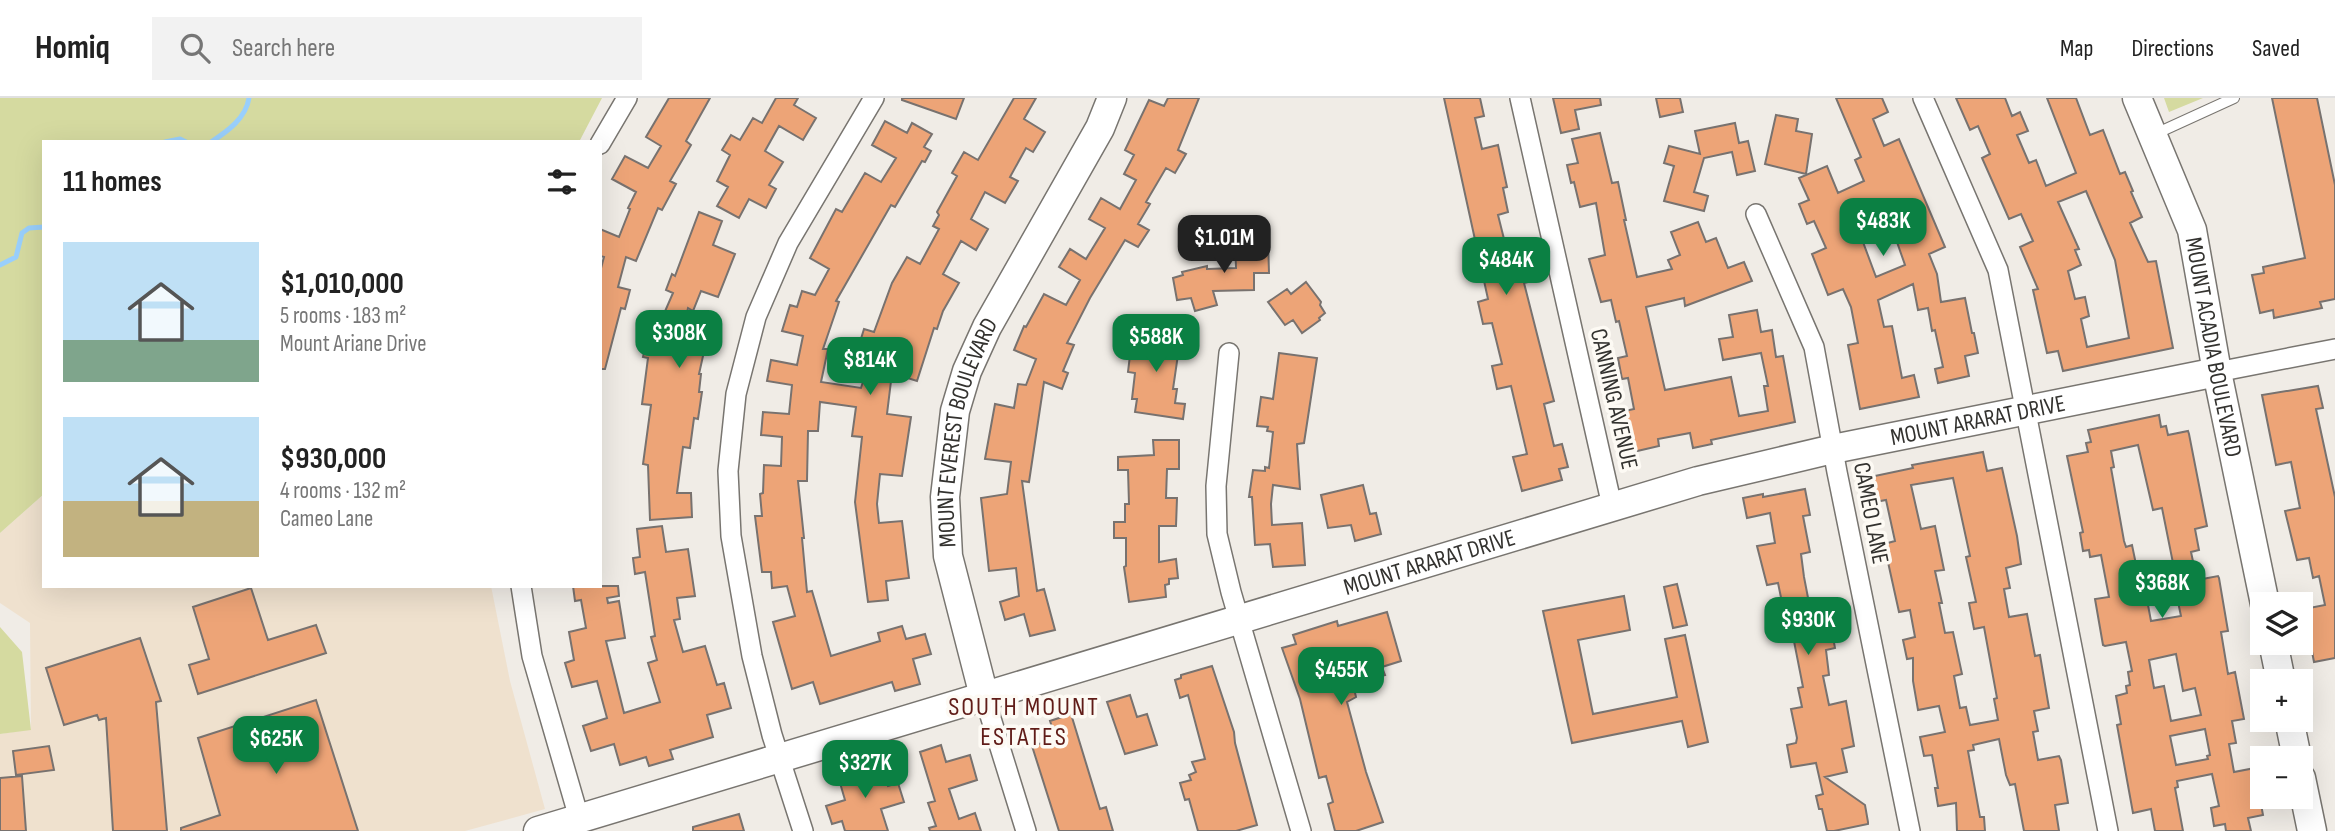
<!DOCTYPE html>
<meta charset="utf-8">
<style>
:root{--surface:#fff;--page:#f2f2f2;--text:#222;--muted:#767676;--line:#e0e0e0;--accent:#0b8043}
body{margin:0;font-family:"Sofia Sans Condensed",sans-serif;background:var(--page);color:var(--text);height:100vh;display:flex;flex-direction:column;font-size:26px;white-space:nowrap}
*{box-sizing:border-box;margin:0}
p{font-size:23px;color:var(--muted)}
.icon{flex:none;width:38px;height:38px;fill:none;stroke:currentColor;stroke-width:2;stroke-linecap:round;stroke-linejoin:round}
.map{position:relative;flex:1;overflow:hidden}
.panel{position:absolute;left:42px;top:42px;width:560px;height:448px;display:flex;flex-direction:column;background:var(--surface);border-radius:0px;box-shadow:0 7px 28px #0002}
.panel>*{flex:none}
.buttons{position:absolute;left:2250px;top:494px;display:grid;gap:14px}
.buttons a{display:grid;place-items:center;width:63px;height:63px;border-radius:0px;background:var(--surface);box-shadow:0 7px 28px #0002;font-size:35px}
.price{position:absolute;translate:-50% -60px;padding:0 16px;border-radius:14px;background:var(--accent);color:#fff;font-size:23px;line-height:46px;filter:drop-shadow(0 2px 4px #0008)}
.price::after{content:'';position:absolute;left:50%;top:42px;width:21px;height:16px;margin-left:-10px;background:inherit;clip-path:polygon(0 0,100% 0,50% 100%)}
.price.on{background:#222;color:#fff}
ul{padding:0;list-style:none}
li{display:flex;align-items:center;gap:21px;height:175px;padding:0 21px}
li span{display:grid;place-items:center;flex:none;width:196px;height:140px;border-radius:0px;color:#555}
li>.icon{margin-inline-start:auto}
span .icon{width:84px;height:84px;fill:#fffc;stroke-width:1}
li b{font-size:30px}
h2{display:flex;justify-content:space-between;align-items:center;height:84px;padding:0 21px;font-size:30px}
header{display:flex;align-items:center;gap:42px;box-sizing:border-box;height:98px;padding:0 35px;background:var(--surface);border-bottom:2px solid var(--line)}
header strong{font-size:33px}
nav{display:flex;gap:38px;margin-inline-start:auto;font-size:24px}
.search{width:490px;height:63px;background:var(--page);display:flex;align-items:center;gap:18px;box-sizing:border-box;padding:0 24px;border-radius:0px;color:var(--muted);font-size:26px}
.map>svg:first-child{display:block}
.education{fill:#efe1ce}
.green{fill:#d5daa0}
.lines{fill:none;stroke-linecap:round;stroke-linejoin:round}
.stream{stroke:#99cffc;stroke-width:5}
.building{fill:#eda477;stroke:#78726f;stroke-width:2;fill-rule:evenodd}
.lane-casing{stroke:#787570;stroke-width:12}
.street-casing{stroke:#787570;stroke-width:22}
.secondary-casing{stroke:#787570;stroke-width:31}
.lane{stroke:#fff;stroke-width:10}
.street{stroke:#fff;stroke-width:19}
.secondary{stroke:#fff;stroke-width:28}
.labels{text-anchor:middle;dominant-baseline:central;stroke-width:7;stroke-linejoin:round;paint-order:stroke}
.street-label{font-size:24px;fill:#33322f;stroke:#fdfaf4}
.neighbourhood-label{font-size:26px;letter-spacing:2px;fill:#601c18;stroke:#fdfaf4}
</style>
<header>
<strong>Homiq</strong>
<div class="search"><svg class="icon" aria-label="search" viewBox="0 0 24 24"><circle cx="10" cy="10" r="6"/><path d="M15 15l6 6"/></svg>Search here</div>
<nav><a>Map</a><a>Directions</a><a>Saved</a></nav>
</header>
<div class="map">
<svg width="2335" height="733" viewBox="0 0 2335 733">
<rect width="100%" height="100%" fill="#f0ece6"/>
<path class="education" d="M44,396V488H491L510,583L545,711L465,733H0V636L31,631L30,525L0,505V435Z"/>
<path class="green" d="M0,0H602L579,44H44V396L0,435Z
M2164,0H2203L2169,14Z
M0,529L22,554L31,632L0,636Z"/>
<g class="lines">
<path class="stream" d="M165,44L180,41L186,44
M211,44C228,33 246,20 249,0
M0,167L16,159L22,135L29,130L44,129"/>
</g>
<path class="building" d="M669,0H710L686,43L691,47L670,83L676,86L662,112L658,110L636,163L626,159L618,189L630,192L625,211L621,210L605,271H600V174L604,159L600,158V131L619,139L630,111L628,110L636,94L612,81L625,58L648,70L661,48L646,39Z
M776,0H798L794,7L816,20L803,42L779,28L765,53L783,64L769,87L776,91L766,110L749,101L739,120L717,108L728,89L717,83L730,57L722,52L731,37L740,42L753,20L762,25Z
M902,0H964L956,21L902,2Z
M1014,0H1036L1024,21L1045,34L1033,54L1026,50L1010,79L1018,83L1005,105L985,94L971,121L988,131L976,152L961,143L943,176L959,185L943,213L937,231L934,230L917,283L892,275L887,316L911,319L902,378L880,376L877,406L879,425L902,423L909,480L886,483L888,502L868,504L855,404L862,339L852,338L856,309L820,304L818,333H808L807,383H798L804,440H802L807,494L812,493L831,558L880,543L878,535L902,528L906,541L925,536L931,556L913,561L920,586L895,593L892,584L820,606L813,584L792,591L773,524L795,518L787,488L772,490L771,474H762L755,418H762L760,396L763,395L764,367L781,368L782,339L761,337L763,314L789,316L792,287L767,283L771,262L797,267L803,238L782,233L790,207L797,209L802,193L815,197L829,171L810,160L836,111L842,114L865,75L881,84L896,60L872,47L885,23L907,35L912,25L932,36L924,49L931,53L925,64L922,63L895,109L891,107L836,203L839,204L823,251H828L821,284L861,290L870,262L856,257L864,231L874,234L892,185L907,159L920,166L939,131L933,128L939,117L937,114L957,78L952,75L964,54L978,62Z
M1168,0H1199L1178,52L1186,56L1175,75L1166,70L1146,104L1150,106L1138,126L1149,132L1138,149L1125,142L1090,200L1067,245L1074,247L1063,273L1068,275L1062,291L1044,284L1029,384L1022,383L1037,493L1044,491L1055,532L1030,538L1024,516L1005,522L1000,504L1019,498L1016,470L989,473L981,400L1007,396L1011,364L985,361L995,306L1014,310L1018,286L1026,287L1036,261L1014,252L1024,228L1026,229L1044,196L1066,207L1080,182L1059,169L1070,151L1086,161L1105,130L1089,121L1101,100L1120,111L1136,82L1124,76L1134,57L1125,52L1149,2L1164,8Z
M1444,0H1480L1484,18L1475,20L1482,51L1498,47L1507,89L1503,90L1508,114L1498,117L1505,145L1519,141L1528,184L1524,185L1554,303L1544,306L1554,348L1562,346L1568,369L1559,371L1562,382L1522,393L1513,359L1527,356L1511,288L1497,291L1492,268L1502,266L1492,225L1483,226L1478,204L1488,201Z
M1553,0H1600L1601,7L1575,12L1579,31L1561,35Z
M1656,0H1680L1683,14L1660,19Z
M1836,0H1882L1888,14L1873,21L1884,48L1899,41L1945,149L1929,156L1937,176L1941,204L1965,200L1972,235H1974L1978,255L1965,258L1969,278L1938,285L1935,271L1943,269L1935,232L1932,233L1928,210L1918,212L1913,186L1878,202L1884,229L1892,228L1902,280L1914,277L1919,299L1860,311L1848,247L1858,245L1851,209L1843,191L1828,197L1812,156L1826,150L1814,123L1807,126L1799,106L1809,102L1799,80L1827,68L1838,95L1864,83L1855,62L1861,59ZM1890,124L1905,167L1876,179L1860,136Z
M1956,0H2005L2012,18L2020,14L2028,33L2017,37L2029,65L2036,62L2046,88L2076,75L2047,0H2076L2090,37L2103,32L2120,76L2125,74L2133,93L2131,94L2142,119L2130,125L2148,164L2156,163L2173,250L2063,273L2058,253L2047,255L2033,192L2038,191L2020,149L2033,143L2021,116L2009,121L1982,60L1990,56L1978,28L1970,32ZM2086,93L2115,162L2129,240L2087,249L2081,221L2089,218L2085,199L2075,201L2068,173L2081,167L2075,152L2079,151L2058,104Z
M2272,0H2317L2335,87V201L2320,204L2322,210L2274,220L2273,212L2260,215L2252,177L2264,175L2263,169L2305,160Z
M1776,17L1798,21L1796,33L1812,36L1806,76L1765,66Z
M1735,25L1739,45L1748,43L1755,73L1737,77L1732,54L1704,60L1694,94L1708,98L1704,113L1664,103L1674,68L1664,65L1669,48L1700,56L1695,33Z
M1600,35L1612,85L1618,84L1626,122H1624L1637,179L1672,171L1668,162L1680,157L1671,134L1698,124L1706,144L1716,140L1728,170L1744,164L1752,183L1685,208L1684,200L1646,209L1665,292L1731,279L1739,318L1768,313L1764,288H1768L1761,255L1723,262L1719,241L1733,239L1729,217L1757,212L1761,234L1772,232L1776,259L1783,258L1795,324L1711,342L1712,346L1693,350L1690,335L1658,341L1659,348L1633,354L1625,313L1634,311L1628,280L1622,281L1618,260L1627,258L1619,223L1616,224L1611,202L1601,204L1589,161L1605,157L1596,105L1580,109L1574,84L1571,85L1567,67L1578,65L1572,41Z
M699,114L722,123L713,147L735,156L718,199L701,193L693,213L688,210L680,244L705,249L699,276H701L699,294H702L698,321L694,320L690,350L683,349L677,395H691L692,419L650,422L648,367L643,366L651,307L642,306L648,260L643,259L647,241L656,243L661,218H663L673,195L666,192L672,176L675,178Z
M1268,141L1269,175H1254V192L1213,193L1217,207L1195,213L1191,200L1177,202L1173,180L1183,177L1182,174L1207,168V171L1236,170L1235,142Z
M1306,184L1321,204L1320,207L1325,215L1319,220L1320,222L1302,235L1293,222L1285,227L1268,204L1287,191L1291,196Z
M1161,234L1181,236L1173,291H1177L1175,305L1185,306L1183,321L1135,314L1137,301H1132L1135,275L1128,274L1132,241L1139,242L1140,235L1160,237Z
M1279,255L1317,260L1304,345L1297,346L1300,391L1273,387L1271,406L1272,427L1302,425L1305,467L1273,469L1270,446L1255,447L1252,399H1249L1253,372L1265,373V369L1269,370L1273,334L1267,333L1268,329L1257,328L1261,299L1273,301Z
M2318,288L2323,310L2316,311L2335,399V560L2314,564L2304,511L2325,507L2319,478L2313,480L2309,460L2297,462L2285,413L2300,410L2291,364L2276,367L2262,297Z
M2159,317L2161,329L2166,328L2168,337L2188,333L2189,336L2207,428L2195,431L2199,452L2191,454L2197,482L2218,478L2219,480L2228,533L2221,534L2228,576L2235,574L2244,621L2232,623L2236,645L2229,646L2234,674L2255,670L2260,688L2258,690L2263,717L2248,720L2251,733H2226L2225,726L2214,728L2211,710L2219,708L2212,676L2177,683L2178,689L2175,690L2183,733H2155L2151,711L2133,715L2117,627L2121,626L2116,598L2127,595L2126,588L2130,587L2128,574L2132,573L2126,544L2105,548L2103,547L2095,501L2109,499L2101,457L2090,459L2089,452L2083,453L2080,435L2083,434L2067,358L2088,354L2086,345L2091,344L2088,332ZM2138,347L2153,412L2162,410L2173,465L2170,466L2181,518L2151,523L2142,475L2138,476L2132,447L2126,449L2124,443L2111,370L2114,369L2111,353ZM2176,556L2183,593L2195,590L2201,617L2171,623L2164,588L2154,590L2149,562ZM2205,631L2210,657L2207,658L2208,661L2176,667L2170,638Z
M1153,342H1179V371H1167L1166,400H1177L1176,428H1159V464L1176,461L1178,480L1169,481V486L1165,487L1166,499L1129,504L1124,469L1126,468V440H1114V424H1125V406H1129L1128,372H1118V359L1154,357Z
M1983,354L1987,373L2002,370L2017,438L2021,466L2006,470L2010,490L2004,491L2009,519L2027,516L2035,558L2040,557L2049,610L2034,613L2038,633L2033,634L2038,662L2059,658L2061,662L2068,705L2055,707L2059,733H2024L2015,686L2010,687L2006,677L1999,641L1973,647L1974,652L1968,653L1980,719H1984L1985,733H1957L1956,705L1938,708L1935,690H1938L1932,657L1924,658L1920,639L1945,634L1939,608L1918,612L1913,583V560L1907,561L1903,542L1915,539L1910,512L1899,514L1884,446L1895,443L1886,402L1875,404L1870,379L1913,370L1912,367ZM1953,380L1970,458L1966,459L1976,504L1969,505L1974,531L1984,529L1997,600L1994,601L1998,622L1970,627L1966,609L1960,610L1954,578L1962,576L1953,534L1945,535L1939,505H1942L1935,473L1944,472L1935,428L1921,431L1911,387Z
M1363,387L1370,416L1376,415L1381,436L1355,443L1351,427L1328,430L1321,397Z
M1805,391L1810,417L1803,418L1810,454L1801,456L1804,479L1810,510L1827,507L1835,550L1826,552L1829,577L1823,578L1829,607L1846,603L1854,648L1842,651L1847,674L1825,679L1865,707L1868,724V726L1834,733H1827L1822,711H1819L1816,698L1823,696L1816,665L1791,669L1787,647L1796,645L1797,640L1791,611L1802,609L1798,590L1803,589L1792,533L1780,536L1777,532L1774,516L1784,514L1778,485L1767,487L1757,448L1775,445L1770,415L1747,420L1743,400L1763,396V399Z
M662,428L666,454L688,451L695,498L677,500L680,521L674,522L683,554L705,548L717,587L724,585L731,610L707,617L713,639L670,652L673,661L649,668L646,659L620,667L614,646L591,653L583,628L607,620L597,583L572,589L565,565L574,562L569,534L586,530L581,502L575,503L573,488H618L619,498L607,500L608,505L619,503L625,540L606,543L624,615L660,604L648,565L657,562L651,539L655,538L645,474L635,476L633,460L640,459L637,431Z
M1677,486L1687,527L1673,530L1664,489Z
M251,490L268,542L316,527L326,555L198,596L189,567L209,561L193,509Z
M1624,498L1630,532L1578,542L1593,616L1677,599L1665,541L1685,537L1708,644L1688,649L1682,623L1572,645L1543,513Z
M1387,514L1401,563L1382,569L1385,577L1353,586L1356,599L1347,604L1366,674L1383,724L1356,733H1335L1328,706L1333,704L1326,678L1319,680L1300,601L1282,550L1296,546L1293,537L1337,523L1338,528Z
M140,540L161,603L156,604L167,733H113L106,620L99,622L97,617L64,627L46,570Z
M1212,568L1234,634L1235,645L1257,727L1236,733H1198L1189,701L1185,702L1180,685L1191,682L1189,677L1196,674L1192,664L1205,661L1188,597L1180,600L1175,582L1181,580V577Z
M1130,597L1137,619L1147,616L1157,647L1125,656L1107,604Z
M316,602L358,733H181V730L220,717L198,640Z
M1071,616L1100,711L1106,709L1113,733H1059L1032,648L1056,641L1050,623Z
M941,647L946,664L970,657L977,682L949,691L959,721L975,715L981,733H930L929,730L936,728L928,705L935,703L920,654Z
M49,648L54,672L16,677L13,653Z
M881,665L888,688L898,685L904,704L881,711L888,733H845L842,723L832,726L826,708L845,702L838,678Z
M22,678L26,733H0V680Z
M739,716L744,733H693V729Z"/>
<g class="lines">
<defs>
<path id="lane" d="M2153,37L2234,0"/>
<path id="street" d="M1520,0L1612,408
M1923,0L1998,172L2108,733
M600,46L627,0
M1756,116L1814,249L1837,374L1910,733
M1229,255L1216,388L1217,436L1231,494L1301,733
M2217,274L2335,251
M521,488L532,558L579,720
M984,598L1026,733
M803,733L772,637L752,558L731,438L728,373L736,296L756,219L788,145L874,0"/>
<g id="secondary">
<path id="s1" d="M2137,0L2192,132L2217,274L2265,506"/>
<path d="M2273,544L2281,583"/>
<path id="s2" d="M984,598L948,458L945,399L955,313L967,273L987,229L1100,30L1112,0"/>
<path d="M2289,621L2297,660"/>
<path d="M2301,680L2312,733"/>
<path id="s3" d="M538,733L1698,383L1833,351L2217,274"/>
</g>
</defs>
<use href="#lane" class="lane-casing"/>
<use href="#street" class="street-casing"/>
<use href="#secondary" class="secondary-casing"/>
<use href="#lane" class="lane"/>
<use href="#street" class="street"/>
<use href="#secondary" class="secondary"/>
</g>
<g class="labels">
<g class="street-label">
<text stroke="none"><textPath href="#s1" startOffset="262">MOUNT ACADIA BOULEVARD</textPath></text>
<text transform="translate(1614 301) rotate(77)">CANNING AVENUE</text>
<text stroke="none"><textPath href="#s3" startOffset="1498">MOUNT ARARAT DRIVE</textPath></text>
<text stroke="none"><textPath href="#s2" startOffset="271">MOUNT EVEREST BOULEVARD</textPath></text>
<text transform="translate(1871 415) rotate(79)">CAMEO LANE</text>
<text stroke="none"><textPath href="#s3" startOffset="931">MOUNT ARARAT DRIVE</textPath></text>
</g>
<g class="neighbourhood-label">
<text x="1024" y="609">SOUTH MOUNT<tspan x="1024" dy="30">ESTATES</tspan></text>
</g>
</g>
</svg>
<div class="buttons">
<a><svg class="icon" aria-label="layers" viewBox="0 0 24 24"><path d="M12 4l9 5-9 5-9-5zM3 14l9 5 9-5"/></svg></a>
<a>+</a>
<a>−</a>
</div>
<b class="price" style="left:1883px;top:160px">$483K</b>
<b class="price on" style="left:1224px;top:177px">$1.01M</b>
<b class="price" style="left:1506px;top:199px">$484K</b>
<b class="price" style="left:679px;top:272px">$308K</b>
<b class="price" style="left:1156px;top:276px">$588K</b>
<b class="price" style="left:870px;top:299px">$814K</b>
<b class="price" style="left:2162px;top:522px">$368K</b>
<b class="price" style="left:1808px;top:559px">$930K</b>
<b class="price" style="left:1341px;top:609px">$455K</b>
<b class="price" style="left:276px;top:678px">$625K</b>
<b class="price" style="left:865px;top:702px">$327K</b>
<section class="panel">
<h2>11 homes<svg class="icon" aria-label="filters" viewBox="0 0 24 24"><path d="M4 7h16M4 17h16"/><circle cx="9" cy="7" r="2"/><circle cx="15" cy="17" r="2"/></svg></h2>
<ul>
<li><span style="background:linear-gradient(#bfe0f5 70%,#7fa58c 0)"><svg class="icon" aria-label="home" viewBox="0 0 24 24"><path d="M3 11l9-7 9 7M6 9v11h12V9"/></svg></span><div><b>$1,010,000</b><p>5 rooms · 183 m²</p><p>Mount Ariane Drive</p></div></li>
<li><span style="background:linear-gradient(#bfe0f5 60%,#c2b280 0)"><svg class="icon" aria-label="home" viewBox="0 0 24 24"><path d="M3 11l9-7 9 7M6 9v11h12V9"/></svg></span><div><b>$930,000</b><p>4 rooms · 132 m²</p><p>Cameo Lane</p></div></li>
</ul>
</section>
</div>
